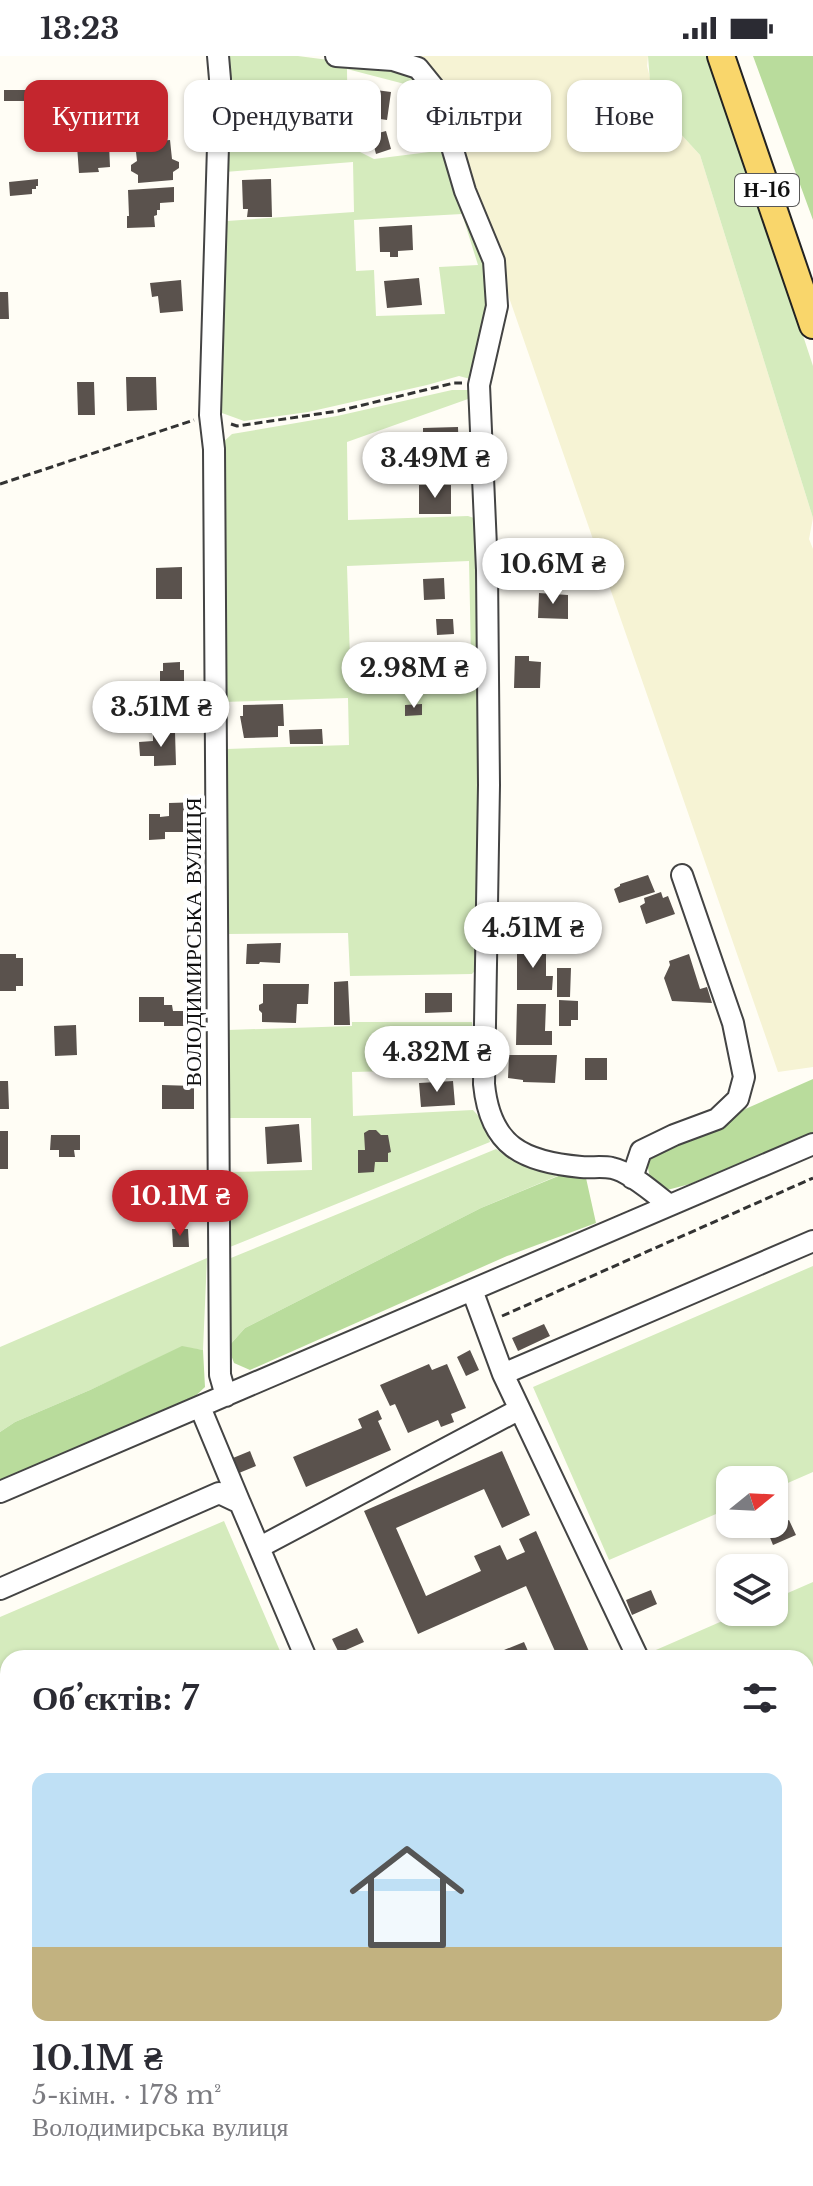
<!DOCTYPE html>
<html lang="uk">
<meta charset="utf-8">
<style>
:root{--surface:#fff;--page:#f2f2f3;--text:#2b2b33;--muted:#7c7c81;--accent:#c4262e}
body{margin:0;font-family:"Libre Baskerville",serif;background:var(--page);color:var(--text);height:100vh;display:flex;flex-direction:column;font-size:30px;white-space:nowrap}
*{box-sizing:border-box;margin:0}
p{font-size:26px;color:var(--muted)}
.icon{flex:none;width:44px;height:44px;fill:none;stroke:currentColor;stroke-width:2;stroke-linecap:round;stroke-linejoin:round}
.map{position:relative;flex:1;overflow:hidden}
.drawer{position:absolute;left:0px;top:1594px;width:814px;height:536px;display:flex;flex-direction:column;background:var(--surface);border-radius:24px 24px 0 0;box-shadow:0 2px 6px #0004}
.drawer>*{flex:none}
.top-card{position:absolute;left:24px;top:24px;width:766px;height:72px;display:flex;gap:16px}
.needle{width:52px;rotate:72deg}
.buttons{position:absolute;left:716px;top:1410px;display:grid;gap:16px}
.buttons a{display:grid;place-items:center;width:72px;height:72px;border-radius:16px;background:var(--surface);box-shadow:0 2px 6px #0004;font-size:40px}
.price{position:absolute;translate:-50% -68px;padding:0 18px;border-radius:28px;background:#fff;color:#222;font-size:26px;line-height:52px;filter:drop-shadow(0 2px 4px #0008)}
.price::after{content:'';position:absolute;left:50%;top:48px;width:24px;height:18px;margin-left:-12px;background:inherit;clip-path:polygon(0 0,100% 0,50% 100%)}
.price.on{background:var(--accent);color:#fff}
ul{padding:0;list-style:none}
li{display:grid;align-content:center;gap:16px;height:424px;padding:0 32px}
li span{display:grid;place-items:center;height:248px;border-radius:16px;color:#555}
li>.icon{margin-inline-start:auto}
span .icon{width:144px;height:144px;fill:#fffc;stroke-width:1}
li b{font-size:34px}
h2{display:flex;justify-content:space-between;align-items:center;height:96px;padding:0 32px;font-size:34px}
.chip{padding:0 28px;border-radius:16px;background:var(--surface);box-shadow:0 2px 6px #0004;font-size:28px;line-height:72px}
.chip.on{background:var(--accent);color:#fff}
.status{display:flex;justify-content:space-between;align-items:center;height:56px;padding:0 40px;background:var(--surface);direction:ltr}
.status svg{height:22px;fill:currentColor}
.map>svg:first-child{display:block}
.farmland{fill:#f6f3d4}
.green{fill:#d5ebbd;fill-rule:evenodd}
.forest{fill:#b9dc9c}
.building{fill:#5a524d}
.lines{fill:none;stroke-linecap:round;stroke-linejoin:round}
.minor-casing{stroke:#444;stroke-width:24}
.major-casing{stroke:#222;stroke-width:30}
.path{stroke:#333;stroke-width:3;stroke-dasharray:8 4;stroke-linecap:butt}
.minor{stroke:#fff;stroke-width:20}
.major{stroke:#f9d66b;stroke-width:26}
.labels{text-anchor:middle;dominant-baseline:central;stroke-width:8;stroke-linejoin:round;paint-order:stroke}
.shield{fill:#fff;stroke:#585858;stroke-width:2}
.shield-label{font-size:20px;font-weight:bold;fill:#111}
.street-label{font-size:22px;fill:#111;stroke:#fff}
</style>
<div class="status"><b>13:23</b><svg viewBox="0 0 49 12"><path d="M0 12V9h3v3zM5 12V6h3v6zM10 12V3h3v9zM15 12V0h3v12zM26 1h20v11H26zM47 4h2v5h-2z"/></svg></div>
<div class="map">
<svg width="813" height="2130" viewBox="0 0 813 2130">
<rect width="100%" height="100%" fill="#fffdf5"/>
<path class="farmland" d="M418,0H648L647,10L660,60L677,74L700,99L813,462L809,483L813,493V1011L778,1016L428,8Z"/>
<path class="green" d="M222,0H298L344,6L404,10L422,21L491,227L474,324L459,320L427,329L308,356L244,365L222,357L218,313L224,176L227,165L354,156L353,106L225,116ZM347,13L420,32L437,95L374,103L348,90ZM462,158L478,209L439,211L445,258L376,260L374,214L356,215L354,164Z
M648,0H707L749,115L813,310V462L700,99L677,74L660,60L651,38Z
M452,334H469L468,343L347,386L348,464L468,460L474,462L479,505V910L472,918L350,920L348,877L226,878L222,694L227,693L349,689L348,642L222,646L220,389L232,378L337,360ZM469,505L471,600L350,603L347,510Z
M352,966H472L474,1013L352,1016L353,1060L473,1054L485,1067L490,1086L225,1193V1118L231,1116L312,1114L311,1062H230L228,974L352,970Z
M496,1093L503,1098L557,1120L481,1152L245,1272L228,1291L226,1204Z
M207,1202L203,1294L182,1291L90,1334L15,1366L0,1376V1291Z
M813,1210V1416L774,1433V1424H730V1452L609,1504L533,1331Z
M224,1465L283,1602H8V1761L0,1765V1561Z
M813,1526V1732L806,1735V1602H651L649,1597L743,1556H774V1543Z
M813,1757V1963L809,1964L806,1958V1760Z
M8,1876V2080L0,2083V1880Z
M8,2121V2122H477L458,2130H0V2124Z"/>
<path class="forest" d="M753,0H813V164Z
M813,1023V1076L690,1128L667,1134L651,1127L647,1107L657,1092Z
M568,1116L586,1122L596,1167L507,1200L250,1314L234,1307L228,1291L245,1272L481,1152Z
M182,1290L203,1294L205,1331L185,1350L0,1426V1376L15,1366L90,1334Z"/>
<path class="building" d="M353,31L391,36L387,64L352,59Z
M4,34H34V45H4Z
M386,75L391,93L376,98L371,79Z
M170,84L172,103L179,106V112L173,116V124L138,127V119L131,115V109L137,105L135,87Z
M109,87L110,111L98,112L99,116L79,117L77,90Z
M38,123V130H36V133H32V138L10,140L9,126Z
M271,123L272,161H247L248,153H243L242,124Z
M174,131V146L160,147V154H157V159L154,160L155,171L127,172V160H129L128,134Z
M412,169L413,194L398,195V201H390V196H380L379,171Z
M419,222L422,249L387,252L384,225Z
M181,224L183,255L160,257L158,240L152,241L150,227Z
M0,236H8L9,263H0Z
M126,321H156L157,354L127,355Z
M77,326H94L95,359H78Z
M458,371L459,399L423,400V372Z
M379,397H394V412H379Z
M419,429H451V458H419Z
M182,511V543H156V512Z
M444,522L445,543L424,544L423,523Z
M539,537L568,539V563L538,562Z
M436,563H453L454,578L437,579Z
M515,600H529V605L541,606L540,632H514Z
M180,606V614H184V635H160V615H163V607Z
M283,648L284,670H278V681L244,682L240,660H243V649Z
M422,648V659L405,660V649Z
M322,673L323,688H290L289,674Z
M153,676H175L176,709L154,710V700H140L139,686L153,685Z
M201,746V760H183V776H165V783L149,784V758H160V761L169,760V747Z
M648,819L655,836L619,847L614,833L620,830V828Z
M661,836L663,842L668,840L675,858L646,868L640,850L645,847L644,842Z
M281,887L280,907L260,906L259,908H246L247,888Z
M517,893H546V920H553L552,934H517Z
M0,898H16V902H23V930H16V935H0Z
M689,898L700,933L707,931L712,947L672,945L664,922L670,909L669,905Z
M557,912H571L570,941H557Z
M348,925L350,969H334V926Z
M263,928H309L308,948H297L296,967L262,966V957L259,954V949L263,947Z
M425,937H452V956L425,957Z
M139,941H164V949H172L173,955H189V970H164V966H139Z
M559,944L578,945V964H571V970H559Z
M517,948H546L545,975H552V989H516Z
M76,969L77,999L55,1000L54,970Z
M509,999H557L555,1027L523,1026V1024L508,1022Z
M585,1002H607V1024H585Z
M0,1025H8L9,1053H0Z
M453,1025L455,1049L421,1051L419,1027Z
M162,1029L194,1030V1053H162Z
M299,1068L302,1106L267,1108L265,1071Z
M369,1074H376L381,1079H388L391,1096L388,1097V1106H375L374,1116L358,1117V1094H365L364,1077Z
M0,1075H8V1113H0Z
M51,1079H80V1094H74L75,1101H59V1094H50Z
M172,1173H188L189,1191H173Z
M544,1268L550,1280L518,1295L512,1282Z
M470,1294L479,1314L466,1320L457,1301Z
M429,1308L432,1314L447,1308L466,1352L451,1358L454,1366L441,1371L438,1364L408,1377L395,1348L390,1350L380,1329Z
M378,1354L382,1363L378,1365L391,1394L306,1431L293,1401L362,1372L358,1363Z
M250,1395L256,1410L239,1417L233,1402Z
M502,1395L530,1459L502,1472L484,1433L396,1472L426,1540L481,1515L474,1500L500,1489L507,1504L525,1496L519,1483L536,1475L592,1602H558L526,1530L418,1578L364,1455Z
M789,1464L796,1479L773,1489L767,1474Z
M651,1534L657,1548L632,1559L626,1544Z
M357,1572L364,1586L339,1597L332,1583Z
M524,1586L531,1602H507L504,1594Z
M8,1785V1846L0,1828V1789Z"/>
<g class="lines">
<defs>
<path id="minor" d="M218,0L220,23L210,359L214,393L220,1319L226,1340
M336,0L393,4L418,12L435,33L465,135L494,205L497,250L479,329L487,514L489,729L484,1028C490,1090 523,1106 581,1111C591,1112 602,1110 612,1112C629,1115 655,1138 669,1149
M632,1122L641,1095L674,1079L717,1063L738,1043L744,1021L733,967L682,819
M472,1234L503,1318
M200,1351L240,1447
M0,1436L813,1088
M260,1491L518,1354
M0,1533L219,1437L240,1447L306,1602
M638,1602L503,1318L813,1185
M806,1974L813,1979
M806,2038L813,2035
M481,2130L500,2122"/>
<path id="major" d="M721,0L813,269"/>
</defs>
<use href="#minor" class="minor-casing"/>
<use href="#major" class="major-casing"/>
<path class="path" d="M231,368L237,370L338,355L454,327H462
M0,428L194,364
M502,1260L813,1122"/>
<use href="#minor" class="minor"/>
<use href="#major" class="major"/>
</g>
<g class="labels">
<rect class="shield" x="735" y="118" width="64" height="32" rx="6"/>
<g class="shield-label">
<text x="767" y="134">Н-16</text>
</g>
<g class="street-label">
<text transform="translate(193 886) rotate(-90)">ВОЛОДИМИРСЬКА ВУЛИЦЯ</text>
</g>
</g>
</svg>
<div class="buttons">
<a><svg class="needle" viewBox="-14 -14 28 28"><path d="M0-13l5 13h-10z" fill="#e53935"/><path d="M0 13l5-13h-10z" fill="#7c7c81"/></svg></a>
<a><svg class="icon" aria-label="layers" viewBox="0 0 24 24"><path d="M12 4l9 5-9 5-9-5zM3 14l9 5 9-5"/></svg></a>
</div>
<b class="price" style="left:435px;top:444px">3.49M ₴</b>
<b class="price" style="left:553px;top:550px">10.6M ₴</b>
<b class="price" style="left:414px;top:654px">2.98M ₴</b>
<b class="price" style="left:161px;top:693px">3.51M ₴</b>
<b class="price" style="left:533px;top:914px">4.51M ₴</b>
<b class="price" style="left:437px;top:1038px">4.32M ₴</b>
<b class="price on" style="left:180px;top:1182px">10.1M ₴</b>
<div class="top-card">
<a class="chip on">Купити</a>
<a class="chip">Орендувати</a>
<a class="chip">Фільтри</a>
<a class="chip">Нове</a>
</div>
<section class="drawer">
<h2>Об’єктів: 7<svg class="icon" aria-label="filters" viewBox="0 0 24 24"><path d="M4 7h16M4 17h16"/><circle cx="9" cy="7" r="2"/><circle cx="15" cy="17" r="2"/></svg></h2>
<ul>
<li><span style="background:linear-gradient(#bfe0f5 70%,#c2b280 0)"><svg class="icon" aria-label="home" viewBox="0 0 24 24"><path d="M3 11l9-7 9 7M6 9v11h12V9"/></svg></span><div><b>10.1M ₴</b><p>5-кімн. · 178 m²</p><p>Володимирська вулиця</p></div></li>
</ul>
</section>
</div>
